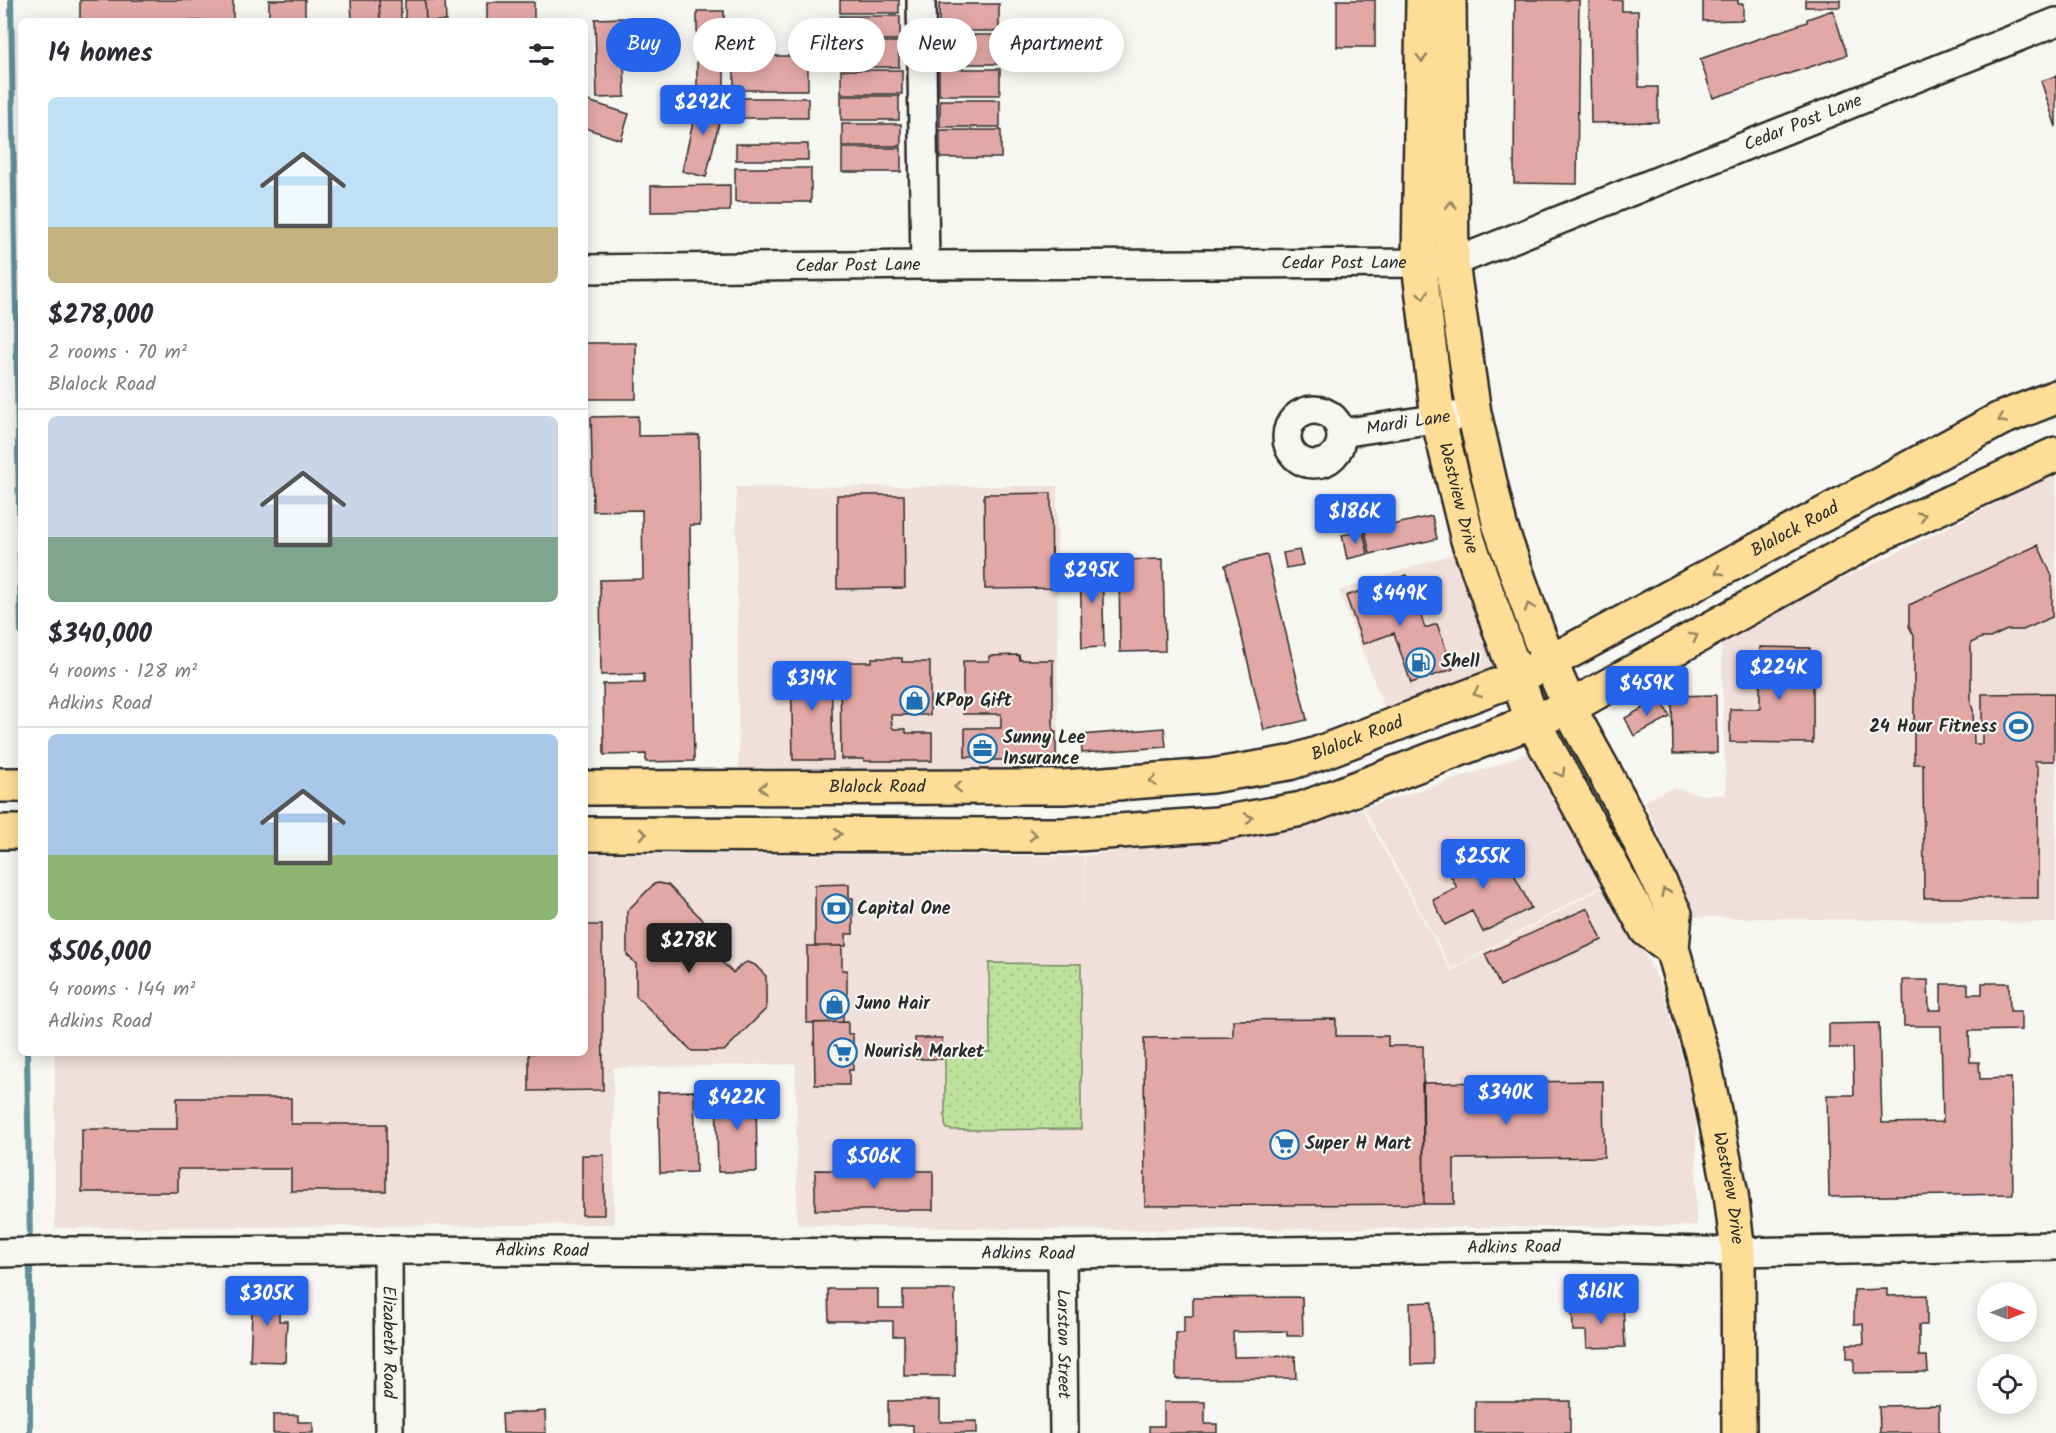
<!DOCTYPE html>
<meta charset="utf-8">
<style>
:root{--surface:#fff;--page:#f7f7f7;--text:#2b2b33;--muted:#7c7c81;--line:#e1e1e2;--accent:#2563eb}
body{margin:0;font-family:Kalam,sans-serif;background:var(--page);color:var(--text);height:100vh;display:flex;flex-direction:column;font-size:22px;white-space:nowrap}
*{box-sizing:border-box;margin:0}
p{font-size:20px;color:var(--muted)}
.icon{flex:none;width:33px;height:33px;fill:none;stroke:currentColor;stroke-width:2;stroke-linecap:round;stroke-linejoin:round}
.map{position:relative;flex:1;overflow:hidden}
.sheet{position:absolute;left:18px;top:18px;width:570px;height:1038px;display:flex;flex-direction:column;background:var(--surface);border-radius:9px;box-shadow:0 3px 15px #0003}
.sheet>*{flex:none}
.hud{position:absolute;left:606px;top:18px;width:570px;height:54px;display:flex;gap:12px}
.needle{width:39px;rotate:90deg}
.buttons{position:absolute;left:1977px;top:1282px;display:grid;gap:12px}
.buttons a{display:grid;place-items:center;width:60px;height:60px;border-radius:50%;background:var(--surface);box-shadow:0 3px 15px #0003;font-size:30px}
.price{position:absolute;translate:-50% -51px;padding:0 14px;border-radius:6px;background:var(--accent);color:#fff;font-size:20px;line-height:39px;filter:drop-shadow(0 2px 3px #0008)}
.price::after{content:'';position:absolute;left:50%;top:36px;width:18px;height:14px;margin-left:-9px;background:inherit;clip-path:polygon(0 0,100% 0,50% 100%)}
.price.current{background:#222;color:#fff}
ul{padding:0;list-style:none}
li{display:grid;align-content:center;gap:12px;height:318px;padding:0 30px}
li+li{border-top:2px solid var(--line)}
li span{display:grid;place-items:center;height:186px;border-radius:9px;color:#555}
li>.icon{margin-inline-start:auto}
span .icon{width:108px;height:108px;fill:#fffc;stroke-width:1}
li b{font-size:26px}
h2{display:flex;justify-content:space-between;align-items:center;height:72px;padding:0 30px;font-size:26px}
.pill{padding:0 21px;border-radius:27px;background:var(--surface);box-shadow:0 3px 15px #0003;font-size:21px;line-height:54px}
.pill.current{background:var(--accent);color:#fff}
.map>svg:first-child{display:block}
.built{fill:#f0dfdb}
.grass{fill:url(#grass-dots);stroke:#748664;stroke-width:1.5}
.lines{fill:none;stroke-linecap:round;stroke-linejoin:round}
.stream{stroke:#619199;stroke-width:6}
.building{fill:#e2a8a5;stroke:#2b2b2b;stroke-width:1.5}
.minor-casing{stroke:#2b2b2b;stroke-width:32}
.major-casing{stroke:#2b2b2b;stroke-width:38}
.minor{stroke:#f6f6f2;stroke-width:27}
.major{stroke:#fedd96;stroke-width:33}
.oneway{stroke:#948460}
.labels{text-anchor:middle;dominant-baseline:central;stroke-width:4.5;stroke-linejoin:round;paint-order:stroke}
.street-label{font-size:18px;fill:#2b2b2b;stroke:#f6f6f2}
.poi-label{font-size:18px;font-weight:bold;fill:#2b2b2b;stroke:#f6f6f2;text-anchor:start}
</style>
<div class="map">
<svg width="2056" height="1433" viewBox="0 0 2056 1433">
<defs>
<pattern id="grass-dots" width="8" height="8" patternUnits="userSpaceOnUse" patternTransform="scale(1.5)"><rect width="8" height="8" fill="#bde29c"/><path d="M2 2h.1M6 6h.1" fill="none" stroke="#a3c287" stroke-width="1.8" stroke-linecap="round"/></pattern>
</defs>
<rect width="100%" height="100%" fill="#f6f6f2"/>
<filter id="ink" filterUnits="userSpaceOnUse"><feTurbulence type="fractalNoise" baseFrequency=".0167" numOctaves="2"/><feDisplacementMap in="SourceGraphic" scale="12" xChannelSelector="R" yChannelSelector="G"/><feConvolveMatrix kernelMatrix="1 2 1 2 8 2 1 2 1" color-interpolation-filters="sRGB"/></filter>
<g filter="url(#ink)">
<path class="built" d="M2056,474V923L1693,917L1645,801L1672,788L1703,795H1726L1721,639Z
M1057,486L1058,768H739L736,487Z
M1455,553L1498,664L1386,711L1339,591Z
M1526,753L1537,755L1608,882L1452,969L1364,808L1495,766Z
M1362,809L1451,971L1609,884L1662,988L1696,1107V1226L1083,1230L797,1225L796,1064L613,1068L614,1224L55,1228V1053H585V854L1084,856L1085,930V856Z"/>
<path class="grass" d="M989,963L1081,964V1129L952,1130L947,1129L945,1125V1052H990Z"/>
<g class="lines">
<path class="stream" d="M11,0L21,632
M27,1053L30,1244
M30,1433V1258"/>
</g>
<path class="building" d="M80,0H233V21H80Z
M269,0H305V21H269Z
M351,0H379L380,21H352Z
M379,0H401V21H380Z
M405,0H425L426,21H405Z
M425,0H445L446,21H426Z
M840,0H899V13H840Z
M1337,0H1375V47H1337Z
M1515,0H1579L1577,184L1514,183Z
M1589,0H1622V11H1638L1639,87H1658V122L1591,123Z
M1703,0H1738V4H1743V20L1703,21Z
M1805,0H1840V7H1805Z
M487,2H534V21H487Z
M939,4H999V31H939Z
M1833,10L1847,55L1713,98L1700,59L1807,22V19Z
M697,11H724V90H697Z
M840,16H900V40H840Z
M623,18L625,97L597,98L595,19Z
M937,35H999V64H937Z
M840,42H899V67H840Z
M734,56H808V90H734Z
M939,69H1000V95H939Z
M841,70H902V94H841Z
M2056,76V127L2041,81Z
M699,96L724,102L706,177L682,171Z
M841,96H899V120H841Z
M736,98H808V118H736Z
M585,100L629,114L621,140L585,128Z
M940,100H1000V127H940Z
M842,124H901V146H842Z
M940,130H1001V158H940Z
M736,144H808V160H736Z
M842,148H901V172H842Z
M735,168H811V202H735Z
M730,185V211L651,212V186Z
M585,343H636V399H585Z
M638,416V436L699,435L700,525H690L694,761L646,762V754L604,755L603,684L644,683V674L601,675L600,580L643,579L642,510L593,511L591,417Z
M1051,493L1052,588L985,589L984,494Z
M837,495H904L905,588L837,589Z
M1432,516L1437,539L1370,554L1365,531Z
M1363,531L1368,554L1347,559L1342,535Z
M2038,545L2052,576V617L2023,630H2007L1990,638H1981L1971,643V704L1973,710L1974,744H1982V694L2054,693V761H2034L2038,769V898H1924L1923,764H1914V636L1909,626V605Z
M1299,550L1303,565L1286,568L1283,553Z
M1267,555L1307,720L1264,730L1225,565Z
M1163,559L1165,651L1120,652L1119,560Z
M1102,561L1104,647L1082,648L1080,562Z
M1407,575L1425,628L1437,624L1453,669L1411,683L1394,633L1363,644L1346,596Z
M1760,647L1810,648V684H1813V743L1730,742V709H1760Z
M1019,655L1020,660H1053V732H1056V756L1031,757V760H977V757H965V728H1001V714H963V661H989V656Z
M872,658H902V662H930V715H891L892,727L894,729H906V733H932V761H864V759H841L840,662H872Z
M791,664H831L833,760H793Z
M1716,695L1717,753L1673,754L1672,696Z
M1660,698L1670,717L1634,736L1625,718Z
M1164,728L1166,747L1082,753L1081,735Z
M1498,842L1531,908L1483,932L1472,911L1445,925L1433,900L1457,888L1447,868Z
M658,883L668,885L708,925V943L713,948L711,951L733,973L741,965L747,962L755,965L766,976V1009L724,1051H692L636,996V964L627,955V911L654,884Z
M849,884V898H853V934H846V946H815V885Z
M1588,908L1602,940L1500,986L1485,954Z
M585,925H602L603,1090L529,1091V1053H585Z
M807,946H842V970H847V1001H843V1022L807,1023Z
M1903,980H1928L1929,1010H1941V984H1968V994H1982V983H2009L2010,1011H2021V1030L1969,1031L1970,1062H1979L1980,1079L2011,1078L2013,1194L1829,1197L1827,1095H1854L1853,1048H1829V1024L1879,1023L1882,1123L1943,1122L1941,1026H1904Z
M1336,1019V1036H1388V1046H1423L1424,1204L1145,1206L1144,1038L1233,1037V1020Z
M848,1022V1034H853V1070H849V1085H815L814,1023Z
M915,1038H942V1059H916Z
M1603,1081L1604,1157L1454,1159V1204H1424L1422,1083Z
M756,1090L757,1172H718L716,1091Z
M694,1091L696,1172L660,1173L658,1092Z
M177,1098H291V1124H386V1191H291V1169H178V1192H82V1129H177Z
M582,1155H604V1215H582Z
M815,1170L933,1171V1210H815Z
M253,1287L280,1288L279,1321H287L285,1362L250,1361Z
M828,1289H878V1308H903V1290H955V1376H904V1336H893V1321H829Z
M1887,1289V1296L1927,1295V1325H1919V1356H1927L1928,1372L1854,1373V1358H1847V1344H1864L1863,1324H1854V1290Z
M1302,1297L1303,1336H1287V1331L1233,1332L1234,1357L1295,1356L1296,1378L1176,1379V1333H1184V1316H1193V1298Z
M1432,1302L1433,1364L1411,1365L1410,1303Z
M1623,1304L1625,1347L1587,1348L1586,1331H1573L1572,1306Z
M940,1400V1422L977,1421V1433H913V1425H888V1401Z
M1475,1401H1570V1433H1475Z
M1164,1402H1205V1424H1217V1433H1149V1426H1164Z
M1939,1405V1433H1880L1879,1406Z
M545,1411L546,1433H503L502,1414Z
M273,1415H298V1422H313V1433H273Z"/>
<g class="lines">
<defs>
<g id="minor">
<path d="M921,0L925,265"/>
<path id="s1" d="M585,269L925,265L1452,263L2056,22"/>
<circle cx="1314" cy="437" r="27"/>
<path id="s2" d="M1341,433L1474,413"/>
<path id="s3" d="M388,1250L389,1433"/>
<path id="s4" d="M0,1253L62,1251L388,1250L1062,1254L1559,1247L1738,1252L2056,1246"/>
<path id="s5" d="M1062,1254L1064,1433"/>
</g>
<g id="major">
<path id="s6" d="M1423,0L1419,264L1438,418L1468,540L1533,722L1647,930L1672,948"/>
<path id="s7" d="M1449,0L1452,263L1474,413L1500,526L1540,639L1576,721L1619,799L1675,914L1672,948L1703,1057L1731,1194L1738,1252L1739,1433"/>
<path d="M0,785H21"/>
<path id="s8" d="M585,788L1064,787L1211,776L1289,763L1317,754L1504,683L1550,662L2000,419L2056,397"/>
<path d="M0,832H21"/>
<path d="M585,834L1064,835L1217,824L1302,809L1570,707L1881,534L2056,454"/>
</g>
</defs>
<use href="#minor" class="minor-casing"/>
<use href="#major" class="major-casing"/>
<use href="#minor" class="minor"/>
<use href="#major" class="major"/>
</g>
<defs><path id="oneway-chevron" d="M-2-3.5L2.5 0L-2 3.5" fill="none" stroke-width="1.6" stroke-linecap="round" stroke-linejoin="round" transform="scale(1.5)"/></defs>
<g class="oneway">
<use href="#oneway-chevron" transform="translate(1422 58) rotate(91)"/>
<use href="#oneway-chevron" transform="translate(1451 205) rotate(-91)"/>
<use href="#oneway-chevron" transform="translate(1423 295) rotate(83)"/>
<use href="#oneway-chevron" transform="translate(2002 419) rotate(156)"/>
<use href="#oneway-chevron" transform="translate(1922 516) rotate(-25)"/>
<use href="#oneway-chevron" transform="translate(1719 571) rotate(151)"/>
<use href="#oneway-chevron" transform="translate(1529 607) rotate(-110)"/>
<use href="#oneway-chevron" transform="translate(1694 637) rotate(-29)"/>
<use href="#oneway-chevron" transform="translate(1477 693) rotate(159)"/>
<use href="#oneway-chevron" transform="translate(1561 773) rotate(61)"/>
<use href="#oneway-chevron" transform="translate(1153 781) rotate(175)"/>
<use href="#oneway-chevron" transform="translate(958 787) rotate(180)"/>
<use href="#oneway-chevron" transform="translate(763 788) rotate(180)"/>
<use href="#oneway-chevron" transform="translate(1249 818) rotate(-10)"/>
<use href="#oneway-chevron" transform="translate(643 834)"/>
<use href="#oneway-chevron" transform="translate(838 834)"/>
<use href="#oneway-chevron" transform="translate(1033 835)"/>
<use href="#oneway-chevron" transform="translate(1665 892) rotate(-116)"/>
</g>
</g>
<defs>
<symbol id="fuel-ring" viewBox="-11 -11 22 22"><circle r="9.5" fill="#f6f6f2" stroke="#1f6fb2" stroke-width="1.5"/><path d="M-5.5-6h7V0h2V4h1.3V-2.5L3-4.5l.8-.8L6-3V5H2.5V1h-1V6h-7ZM-4.2-4.7v3.2H.2V-4.7Z" fill="#1f6fb2"/></symbol>
<symbol id="shop-ring" viewBox="-11 -11 22 22"><circle r="9.5" fill="#f6f6f2" stroke="#1f6fb2" stroke-width="1.5"/><path d="M-5-2.5h2.3a2.7 3.5 0 0 1 5.4 0H5L5.5 6h-11ZM-1.5-2.5h3a1.5 2.3 0 0 0-3 0Z" fill="#1f6fb2"/></symbol>
<symbol id="stadium-ring" viewBox="-11 -11 22 22"><circle r="9.5" fill="#f6f6f2" stroke="#1f6fb2" stroke-width="1.5"/><path d="M0-5a6.5 5 0 1 0 0 10a6.5 5 0 1 0 0-10ZM-3.5-1.8h7v3.6h-7Z" fill="#1f6fb2"/></symbol>
<symbol id="office-ring" viewBox="-11 -11 22 22"><circle r="9.5" fill="#f6f6f2" stroke="#1f6fb2" stroke-width="1.5"/><path d="M-6-3h4V-5.5h4V-3h4V5H-6ZM-1-4.5V-3h2v-1.5ZM-6 0V1H6V0Z" fill="#1f6fb2"/></symbol>
<symbol id="bank-ring" viewBox="-11 -11 22 22"><circle r="9.5" fill="#f6f6f2" stroke="#1f6fb2" stroke-width="1.5"/><path d="M-6-4H6V4H-6ZM0-2.3a2.3 2.3 0 1 0 0 4.6a2.3 2.3 0 1 0 0-4.6Z" fill="#1f6fb2"/></symbol>
<symbol id="supermarket-ring" viewBox="-11 -11 22 22"><circle r="9.5" fill="#f6f6f2" stroke="#1f6fb2" stroke-width="1.5"/><path d="M-6-5.5h2.5l.6 2H6L4.5 2H-2.5L-4.4-4H-6ZM-1.5 3.2a1.3 1.3 0 1 0 .1 0ZM3 3.2a1.3 1.3 0 1 0 .1 0Z" fill="#1f6fb2"/></symbol>
</defs>
<g fill-rule="evenodd">
<use href="#fuel-ring" x="1404" y="646" width="33" height="33"/>
<use href="#shop-ring" x="898" y="684" width="33" height="33"/>
<use href="#stadium-ring" x="2002" y="710" width="33" height="33"/>
<use href="#office-ring" x="966" y="732" width="33" height="33"/>
<use href="#bank-ring" x="820" y="892" width="33" height="33"/>
<use href="#shop-ring" x="818" y="988" width="33" height="33"/>
<use href="#supermarket-ring" x="826" y="1036" width="33" height="33"/>
<use href="#supermarket-ring" x="1268" y="1128" width="33" height="33"/>
</g>
<g class="labels">
<g class="street-label">
<text stroke="none"><textPath href="#s1" startOffset="1245">Cedar Post Lane</textPath></text>
<text stroke="none"><textPath href="#s1" startOffset="759">Cedar Post Lane</textPath></text>
<text stroke="none"><textPath href="#s1" startOffset="273">Cedar Post Lane</textPath></text>
<text stroke="none"><textPath href="#s2" startOffset="68">Mardi Lane</textPath></text>
<text stroke="none"><textPath href="#s6" startOffset="502">Westview Drive</textPath></text>
<text stroke="none"><textPath href="#s8" startOffset="1264">Blalock Road</textPath></text>
<text stroke="none"><textPath href="#s8" startOffset="778">Blalock Road</textPath></text>
<text stroke="none"><textPath href="#s8" startOffset="292">Blalock Road</textPath></text>
<text stroke="none"><textPath href="#s7" startOffset="1238">Westview Drive</textPath></text>
<text stroke="none"><textPath href="#s4" startOffset="1514">Adkins Road</textPath></text>
<text stroke="none"><textPath href="#s4" startOffset="542">Adkins Road</textPath></text>
<text stroke="none"><textPath href="#s4" startOffset="1028">Adkins Road</textPath></text>
<text stroke="none"><textPath href="#s3" startOffset="92">Elizabeth Road</textPath></text>
<text stroke="none"><textPath href="#s5" startOffset="90">Larston Street</textPath></text>
</g>
<g class="poi-label">
<text x="1441" y="662">Shell</text>
<text x="935" y="701">KPop Gift</text>
<text x="1997" y="727" text-anchor="end">24 Hour Fitness</text>
<text x="1003" y="738">Sunny Lee<tspan x="1003" dy="21">Insurance</tspan></text>
<text x="857" y="909">Capital One</text>
<text x="855" y="1004">Juno Hair</text>
<text x="864" y="1052">Nourish Market</text>
<text x="1305" y="1144">Super H Mart</text>
</g>
</g>
</svg>
<div class="buttons">
<a><svg class="needle" viewBox="-14 -14 28 28"><path d="M0-13l5 13h-10z" fill="#e53935"/><path d="M0 13l5-13h-10z" fill="#7c7c81"/></svg></a>
<a><svg class="icon" aria-label="locate" viewBox="0 0 24 24"><circle cx="12" cy="12" r="6"/><path d="M12 2v4M12 18v4M2 12h4M18 12h4"/></svg></a>
</div>
<b class="price" style="left:703px;top:136px">$292K</b>
<b class="price" style="left:1355px;top:545px">$186K</b>
<b class="price" style="left:1092px;top:604px">$295K</b>
<b class="price" style="left:1400px;top:627px">$449K</b>
<b class="price" style="left:1779px;top:701px">$224K</b>
<b class="price" style="left:812px;top:712px">$319K</b>
<b class="price" style="left:1647px;top:717px">$459K</b>
<b class="price" style="left:1483px;top:890px">$255K</b>
<b class="price current" style="left:689px;top:974px">$278K</b>
<b class="price" style="left:1506px;top:1126px">$340K</b>
<b class="price" style="left:737px;top:1131px">$422K</b>
<b class="price" style="left:874px;top:1190px">$506K</b>
<b class="price" style="left:1601px;top:1325px">$161K</b>
<b class="price" style="left:267px;top:1327px">$305K</b>
<div class="hud">
<a class="pill current">Buy</a>
<a class="pill">Rent</a>
<a class="pill">Filters</a>
<a class="pill">New</a>
<a class="pill">Apartment</a>
</div>
<section class="sheet">
<h2>14 homes<svg class="icon" aria-label="filters" viewBox="0 0 24 24"><path d="M4 7h16M4 17h16"/><circle cx="9" cy="7" r="2"/><circle cx="15" cy="17" r="2"/></svg></h2>
<ul>
<li><span style="background:linear-gradient(#bfe0f5 70%,#c2b280 0)"><svg class="icon" aria-label="home" viewBox="0 0 24 24"><path d="M3 11l9-7 9 7M6 9v11h12V9"/></svg></span><div><b>$278,000</b><p>2 rooms · 70 m²</p><p>Blalock Road</p></div></li>
<li><span style="background:linear-gradient(#c9d6e8 65%,#7fa58c 0)"><svg class="icon" aria-label="home" viewBox="0 0 24 24"><path d="M3 11l9-7 9 7M6 9v11h12V9"/></svg></span><div><b>$340,000</b><p>4 rooms · 128 m²</p><p>Adkins Road</p></div></li>
<li><span style="background:linear-gradient(#a9c7e8 65%,#8fb573 0)"><svg class="icon" aria-label="home" viewBox="0 0 24 24"><path d="M3 11l9-7 9 7M6 9v11h12V9"/></svg></span><div><b>$506,000</b><p>4 rooms · 144 m²</p><p>Adkins Road</p></div></li>
</ul>
</section>
</div>
